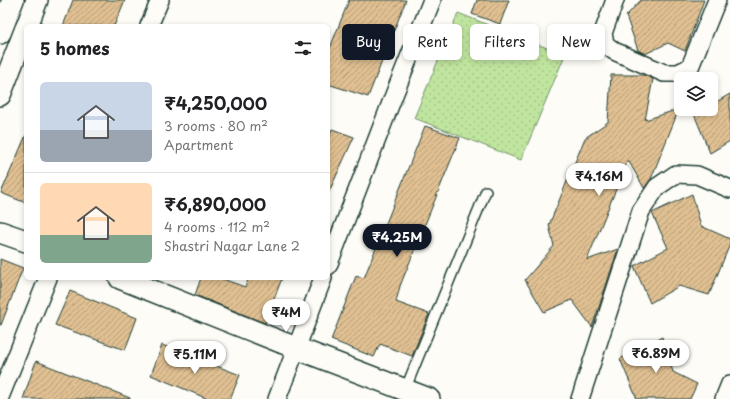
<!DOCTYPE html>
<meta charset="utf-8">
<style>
:root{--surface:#fff;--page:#f6f6f6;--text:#202124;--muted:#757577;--line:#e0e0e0;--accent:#111827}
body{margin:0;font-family:"Playpen Sans",sans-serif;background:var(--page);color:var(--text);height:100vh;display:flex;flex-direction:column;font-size:15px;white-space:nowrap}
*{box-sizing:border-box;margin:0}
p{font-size:13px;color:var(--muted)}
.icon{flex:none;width:22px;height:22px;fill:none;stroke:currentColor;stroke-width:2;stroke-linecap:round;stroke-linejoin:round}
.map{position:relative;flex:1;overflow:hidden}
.details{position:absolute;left:24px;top:24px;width:306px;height:256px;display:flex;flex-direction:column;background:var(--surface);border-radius:6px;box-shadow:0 2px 6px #0003}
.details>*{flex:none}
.top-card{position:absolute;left:342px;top:24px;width:328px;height:36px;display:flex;gap:8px}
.controls{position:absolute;left:674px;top:72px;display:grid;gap:8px}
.controls a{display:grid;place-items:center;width:44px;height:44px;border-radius:6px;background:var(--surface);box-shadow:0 2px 6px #0003;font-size:20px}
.price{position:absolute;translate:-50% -34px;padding:0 9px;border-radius:14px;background:#fff;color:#222;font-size:13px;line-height:26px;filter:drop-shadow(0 1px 2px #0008)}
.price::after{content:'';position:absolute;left:50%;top:24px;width:12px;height:9px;margin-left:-6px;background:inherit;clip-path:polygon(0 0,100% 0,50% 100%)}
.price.selected{background:var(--accent);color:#fff}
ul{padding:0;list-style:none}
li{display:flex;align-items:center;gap:12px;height:100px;padding:0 16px}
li+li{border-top:1px solid var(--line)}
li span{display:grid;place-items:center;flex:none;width:112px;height:80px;border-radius:6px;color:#555}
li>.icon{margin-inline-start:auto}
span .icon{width:48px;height:48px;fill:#fffc;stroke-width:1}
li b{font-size:17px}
h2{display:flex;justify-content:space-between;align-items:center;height:48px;padding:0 16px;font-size:17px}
.pill{padding:0 14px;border-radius:6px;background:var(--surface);box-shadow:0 2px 6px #0003;font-size:14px;line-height:36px}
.pill.selected{background:var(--accent);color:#fff}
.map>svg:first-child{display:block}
.park{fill:url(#park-dots);stroke:#70916a}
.building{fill:url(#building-hatch);stroke:#1f3d34}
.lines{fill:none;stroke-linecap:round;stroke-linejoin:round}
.service-casing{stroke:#1f3d34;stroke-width:12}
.minor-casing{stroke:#1f3d34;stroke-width:20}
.tertiary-casing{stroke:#1f3d34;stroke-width:24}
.service{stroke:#fdfcf7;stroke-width:9}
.minor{stroke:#fdfcf7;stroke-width:17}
.tertiary{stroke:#fdfcf7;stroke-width:21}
</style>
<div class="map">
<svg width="730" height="399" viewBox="0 0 730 399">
<defs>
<pattern id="park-dots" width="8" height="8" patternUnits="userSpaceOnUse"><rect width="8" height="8" fill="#c0e59f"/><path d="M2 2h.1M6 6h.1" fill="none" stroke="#a5c58a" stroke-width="1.8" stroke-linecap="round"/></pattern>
<pattern id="building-hatch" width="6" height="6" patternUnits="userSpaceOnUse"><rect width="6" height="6" fill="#e0c092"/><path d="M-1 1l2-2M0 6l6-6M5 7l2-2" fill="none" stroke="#b59d78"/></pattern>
</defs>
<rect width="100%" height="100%" fill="#fdfcf7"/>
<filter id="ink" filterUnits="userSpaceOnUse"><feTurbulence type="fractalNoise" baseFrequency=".025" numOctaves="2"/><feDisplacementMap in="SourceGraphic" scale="8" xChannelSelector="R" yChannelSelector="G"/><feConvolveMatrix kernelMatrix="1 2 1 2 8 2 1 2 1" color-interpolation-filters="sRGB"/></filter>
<g filter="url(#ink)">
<path class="park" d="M458,13L565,55L521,160L414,118Z"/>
<path class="building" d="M73,0H125L114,26H63Z
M349,0H406L368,97L328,84V53Z
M477,0H509L500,24L472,14Z
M641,0H704L685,51L668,43L645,54L638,50L626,16Z
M611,75H645L653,79L645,120L679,109L651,179L644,188L628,160L587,260L618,249L598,310L592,327L572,300L544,312L525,280L554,246L549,225L585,138L608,122Z
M730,94V141L710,153L694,114L703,109H711V105Z
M425,126L460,138L400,286L396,302L429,314L412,356L380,344L374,357L331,340L356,276L364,278Z
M332,129L354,137L328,194V141Z
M26,135V203L1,193Z
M692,194L701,226L730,239V244L709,295L679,286L650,303L634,266L668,248L652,213Z
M0,259L23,268L1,325H0Z
M201,278H220L245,287L249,278H282L265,323L195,295Z
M70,291L137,318L125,350L55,325Z
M662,337L673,372L697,384L690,399H637L620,359Z
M162,345L240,375L230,399H208L151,375Z
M36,361L130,398V399H23Z"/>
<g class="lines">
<defs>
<path id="service" d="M405,390L486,191"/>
<path id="minor" d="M615,0L603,33L605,44L614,51L664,73H678L690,67L717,0
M149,26L160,0
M328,266L394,95L432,0
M0,397L48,278
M277,399L323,278
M580,399L641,211L657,187L676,174L697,175L730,189
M724,399L730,384"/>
<path id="tertiary" d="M27,26L37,0
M0,33L13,0
M0,95L26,28
M0,232L26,241
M120,278L296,348L429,399"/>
</defs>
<use href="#service" class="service-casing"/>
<use href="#minor" class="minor-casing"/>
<use href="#tertiary" class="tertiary-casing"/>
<use href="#service" class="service"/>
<use href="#minor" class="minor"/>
<use href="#tertiary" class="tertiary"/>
</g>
</g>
</svg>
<div class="controls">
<a><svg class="icon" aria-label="layers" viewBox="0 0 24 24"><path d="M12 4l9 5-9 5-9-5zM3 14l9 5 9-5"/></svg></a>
</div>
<b class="price" style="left:599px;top:197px">₹4.16M</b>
<b class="price selected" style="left:397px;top:258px">₹4.25M</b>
<b class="price" style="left:286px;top:333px">₹4M</b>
<b class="price" style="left:656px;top:374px">₹6.89M</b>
<b class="price" style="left:195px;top:375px">₹5.11M</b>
<div class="top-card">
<a class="pill selected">Buy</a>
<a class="pill">Rent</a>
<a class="pill">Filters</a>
<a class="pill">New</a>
</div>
<section class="details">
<h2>5 homes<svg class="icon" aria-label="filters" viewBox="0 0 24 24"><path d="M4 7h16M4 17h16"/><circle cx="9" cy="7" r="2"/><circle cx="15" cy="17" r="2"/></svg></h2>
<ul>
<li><span style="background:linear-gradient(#c9d6e8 60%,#9aa5b1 0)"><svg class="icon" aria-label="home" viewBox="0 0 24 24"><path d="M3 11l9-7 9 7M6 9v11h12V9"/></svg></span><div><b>₹4,250,000</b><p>3 rooms · 80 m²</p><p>Apartment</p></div></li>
<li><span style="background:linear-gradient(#ffd9b3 65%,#7fa58c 0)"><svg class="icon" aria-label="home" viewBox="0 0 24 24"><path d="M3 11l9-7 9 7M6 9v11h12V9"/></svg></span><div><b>₹6,890,000</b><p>4 rooms · 112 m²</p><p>Shastri Nagar Lane 2</p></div></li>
</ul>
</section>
</div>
